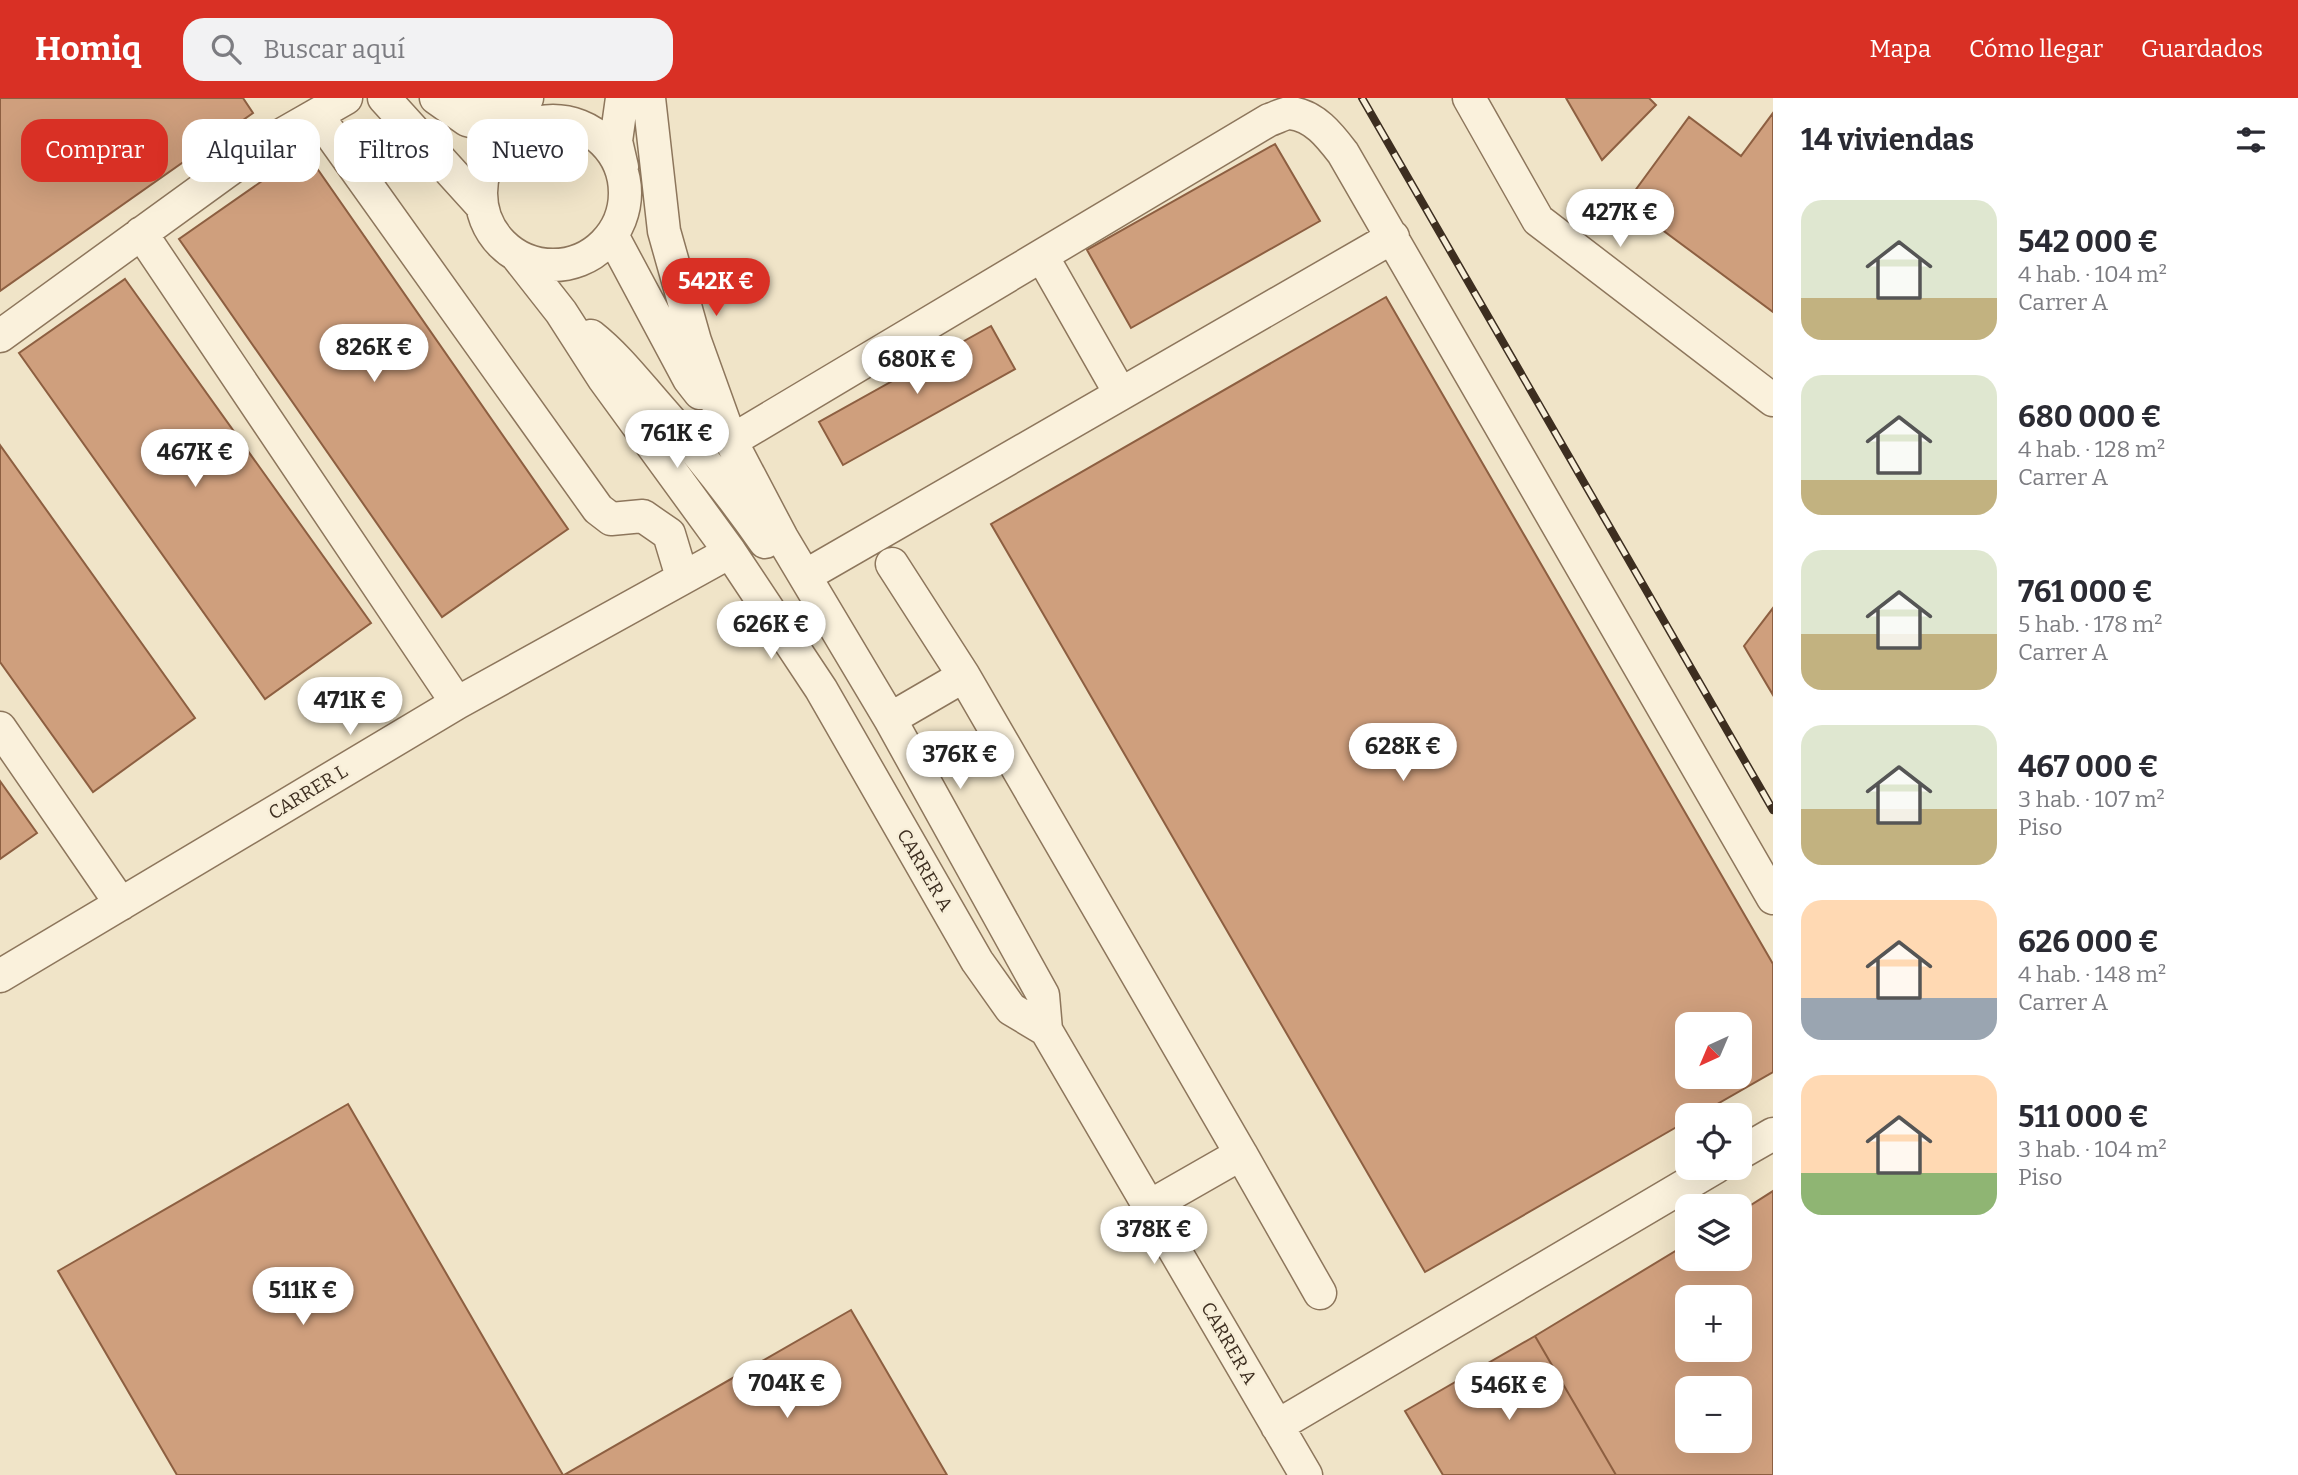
<!DOCTYPE html>
<html lang="es">
<meta charset="utf-8">
<style>
:root{--surface:#fff;--page:#f2f2f3;--text:#2b2b33;--muted:#7c7c81;--accent:#d93025}
body{margin:0;font-family:Bitter,serif;background:var(--page);color:var(--text);height:100vh;display:flex;flex-direction:column;font-size:26px;white-space:nowrap}
*{box-sizing:border-box;margin:0}
p{font-size:23px;color:var(--muted)}
.icon{flex:none;width:38px;height:38px;fill:none;stroke:currentColor;stroke-width:2;stroke-linecap:round;stroke-linejoin:round}
.map{position:relative;flex:1;overflow:hidden}
.side{display:flex;flex-direction:column;background:var(--surface);width:525px}
.side>*{flex:none}
.guide{position:absolute;left:21px;top:21px;width:665px;height:63px;display:flex;gap:14px}
.needle{width:46px;rotate:224deg}
.controls{position:absolute;left:1675px;top:914px;display:grid;gap:14px}
.controls a{display:grid;place-items:center;width:77px;height:77px;border-radius:14px;background:var(--surface);box-shadow:0 7px 28px #0002;font-size:35px}
.price{position:absolute;translate:-50% -60px;padding:0 16px;border-radius:24px;background:#fff;color:#222;font-size:23px;line-height:46px;filter:drop-shadow(0 2px 4px #0008)}
.price::after{content:'';position:absolute;left:50%;top:42px;width:21px;height:16px;margin-left:-10px;background:inherit;clip-path:polygon(0 0,100% 0,50% 100%)}
.price.on{background:var(--accent);color:#fff}
ul{padding:0;list-style:none}
li{display:flex;align-items:center;gap:21px;height:175px;padding:0 28px}
li span{display:grid;place-items:center;flex:none;width:196px;height:140px;border-radius:21px;color:#555}
li>.icon{margin-inline-start:auto}
span .icon{width:84px;height:84px;fill:#fffc;stroke-width:1}
li b{font-size:30px}
h2{display:flex;justify-content:space-between;align-items:center;height:84px;padding:0 28px;font-size:30px}
.tag{padding:0 24px;border-radius:21px;background:var(--surface);box-shadow:0 7px 28px #0002;font-size:24px;line-height:63px}
.tag.on{background:var(--accent);color:#fff}
header{display:flex;align-items:center;gap:42px;box-sizing:border-box;height:98px;padding:0 35px;background:var(--accent);color:#fff}
header strong{font-size:33px}
nav{display:flex;gap:38px;margin-inline-start:auto;font-size:24px}
.search{width:490px;height:63px;background:var(--page);display:flex;align-items:center;gap:18px;box-sizing:border-box;padding:0 24px;border-radius:21px;color:var(--muted);font-size:26px}
main{display:flex;flex:1;min-height:0}
.map>svg:first-child{display:block}
.building{fill:#cf9f7d;stroke:#8d5f41;stroke-width:2;fill-rule:evenodd}
.lines{fill:none;stroke-linecap:round;stroke-linejoin:round}
.minor-casing{stroke:#8d765c;stroke-width:35}
.minor{stroke:#faf1dc;stroke-width:32}
.rail-casing{stroke:#3d2e20;stroke-width:8}
.rail{stroke:#f7eed8;stroke-width:5;stroke-dasharray:16;stroke-linecap:butt}
.labels{text-anchor:middle;dominant-baseline:central;stroke-width:5;stroke-linejoin:round;paint-order:stroke}
.street-label{font-size:19px;fill:#3d2e20;stroke:#f7eed8}
</style>
<header>
<strong>Homiq</strong>
<div class="search"><svg class="icon" aria-label="search" viewBox="0 0 24 24"><circle cx="10" cy="10" r="6"/><path d="M15 15l6 6"/></svg>Buscar aquí</div>
<nav><a>Mapa</a><a>Cómo llegar</a><a>Guardados</a></nav>
</header>
<main>
<div class="map">
<svg width="1773" height="1377" viewBox="0 0 1773 1377">
<rect width="100%" height="100%" fill="#f0e4c8"/>
<path class="building" d="M0,0H243L253,15L0,193Z
M1566,0H1649L1656,7L1602,62Z
M1773,15V214L1626,105L1689,19L1741,58Z
M1275,46L1320,123L1131,230L1087,152Z
M305,53L568,431L442,519L179,141Z
M125,181L371,525L265,601L19,255Z
M1386,199L1773,866V974L1698,1017H1687V1023L1425,1174L991,426ZM1687,926H1740V978H1687Z
M991,228L1015,271L843,367L819,324Z
M0,347L195,620L93,694L0,564Z
M1773,510V597L1744,548Z
M0,683L37,735L0,761Z
M348,1006L563,1377H177L58,1173Z
M1773,1093V1377H1616L1535,1238L1687,1146V1160H1740V1114ZM1687,1199H1740V1251H1687ZM1687,1290H1740V1342H1687Z
M851,1212L947,1377H564Z
M1535,1238L1616,1377H1443L1405,1313Z"/>
<g class="lines">
<defs>
<path id="minor" d="M384,0L481,107
M436,0L467,22L513,34
M455,0C478,5 507,12 527,0
M649,0L664,133L695,243L731,343L782,440L890,621L1043,897L1046,932L1306,1377
M1469,0L1538,122L1773,302
M317,17L598,411L611,421L643,418L669,436L682,479
M481 95a72 72 0 1 1 144 0a72 72 0 1 1-144 0Z
M622,69L616,43L622,0
M141,135L457,605
M612,137L689,281L700,295
M517,158L561,214L604,281L730,454L821,591L977,863L1011,911L1046,932
M1042,158L1120,295
M0,238L262,48L346,0
M591,238C615,257 634,281 654,304C694,349 731,395 765,444
M731,343L1269,22C1276,20 1284,15 1290,15C1314,17 1330,38 1343,55L1773,800
M892,466L964,578
M805,478L1393,139
M890,621L964,578L1241,1056L1150,1108
M0,630L121,806
M0,878L457,605L730,454
M1740,1055L1773,1036
M1241,1056L1320,1195
M1277,1328L1716,1069"/>
</defs>
<use href="#minor" class="minor-casing"/>
<use href="#minor" class="minor"/>
<defs>
<path id="rail" d="M1362,0L1773,712"/>
</defs>
<use href="#rail" class="rail-casing"/>
<use href="#rail" class="rail"/>
</g>
<g class="labels">
<g class="street-label">
<text transform="translate(308 694) rotate(-31)">CARRER L</text>
<text transform="translate(925 772) rotate(60)">CARRER A</text>
<text transform="translate(1229 1245) rotate(60)">CARRER A</text>
</g>
</g>
</svg>
<div class="controls">
<a><svg class="needle" viewBox="-14 -14 28 28"><path d="M0-13l5 13h-10z" fill="#e53935"/><path d="M0 13l5-13h-10z" fill="#7c7c81"/></svg></a>
<a><svg class="icon" aria-label="locate" viewBox="0 0 24 24"><circle cx="12" cy="12" r="6"/><path d="M12 2v4M12 18v4M2 12h4M18 12h4"/></svg></a>
<a><svg class="icon" aria-label="layers" viewBox="0 0 24 24"><path d="M12 4l9 5-9 5-9-5zM3 14l9 5 9-5"/></svg></a>
<a>+</a>
<a>−</a>
</div>
<b class="price" style="left:1620px;top:151px">427K €</b>
<b class="price on" style="left:716px;top:220px">542K €</b>
<b class="price" style="left:374px;top:286px">826K €</b>
<b class="price" style="left:917px;top:298px">680K €</b>
<b class="price" style="left:677px;top:372px">761K €</b>
<b class="price" style="left:195px;top:391px">467K €</b>
<b class="price" style="left:771px;top:563px">626K €</b>
<b class="price" style="left:350px;top:639px">471K €</b>
<b class="price" style="left:1403px;top:685px">628K €</b>
<b class="price" style="left:960px;top:693px">376K €</b>
<b class="price" style="left:1154px;top:1168px">378K €</b>
<b class="price" style="left:303px;top:1229px">511K €</b>
<b class="price" style="left:787px;top:1322px">704K €</b>
<b class="price" style="left:1509px;top:1324px">546K €</b>
<div class="guide">
<a class="tag on">Comprar</a>
<a class="tag">Alquilar</a>
<a class="tag">Filtros</a>
<a class="tag">Nuevo</a>
</div>
</div>
<section class="side">
<h2>14 viviendas<svg class="icon" aria-label="filters" viewBox="0 0 24 24"><path d="M4 7h16M4 17h16"/><circle cx="9" cy="7" r="2"/><circle cx="15" cy="17" r="2"/></svg></h2>
<ul>
<li><span style="background:linear-gradient(#dfe7d0 70%,#c2b280 0)"><svg class="icon" aria-label="home" viewBox="0 0 24 24"><path d="M3 11l9-7 9 7M6 9v11h12V9"/></svg></span><div><b>542 000 €</b><p>4 hab. · 104 m²</p><p>Carrer A</p></div></li>
<li><span style="background:linear-gradient(#dfe7d0 75%,#c2b280 0)"><svg class="icon" aria-label="home" viewBox="0 0 24 24"><path d="M3 11l9-7 9 7M6 9v11h12V9"/></svg></span><div><b>680 000 €</b><p>4 hab. · 128 m²</p><p>Carrer A</p></div></li>
<li><span style="background:linear-gradient(#dfe7d0 60%,#c2b280 0)"><svg class="icon" aria-label="home" viewBox="0 0 24 24"><path d="M3 11l9-7 9 7M6 9v11h12V9"/></svg></span><div><b>761 000 €</b><p>5 hab. · 178 m²</p><p>Carrer A</p></div></li>
<li><span style="background:linear-gradient(#dfe7d0 60%,#c2b280 0)"><svg class="icon" aria-label="home" viewBox="0 0 24 24"><path d="M3 11l9-7 9 7M6 9v11h12V9"/></svg></span><div><b>467 000 €</b><p>3 hab. · 107 m²</p><p>Piso</p></div></li>
<li><span style="background:linear-gradient(#ffd9b3 70%,#9aa5b1 0)"><svg class="icon" aria-label="home" viewBox="0 0 24 24"><path d="M3 11l9-7 9 7M6 9v11h12V9"/></svg></span><div><b>626 000 €</b><p>4 hab. · 148 m²</p><p>Carrer A</p></div></li>
<li><span style="background:linear-gradient(#ffd9b3 70%,#8fb573 0)"><svg class="icon" aria-label="home" viewBox="0 0 24 24"><path d="M3 11l9-7 9 7M6 9v11h12V9"/></svg></span><div><b>511 000 €</b><p>3 hab. · 104 m²</p><p>Piso</p></div></li>
</ul>
</section>
</main>
